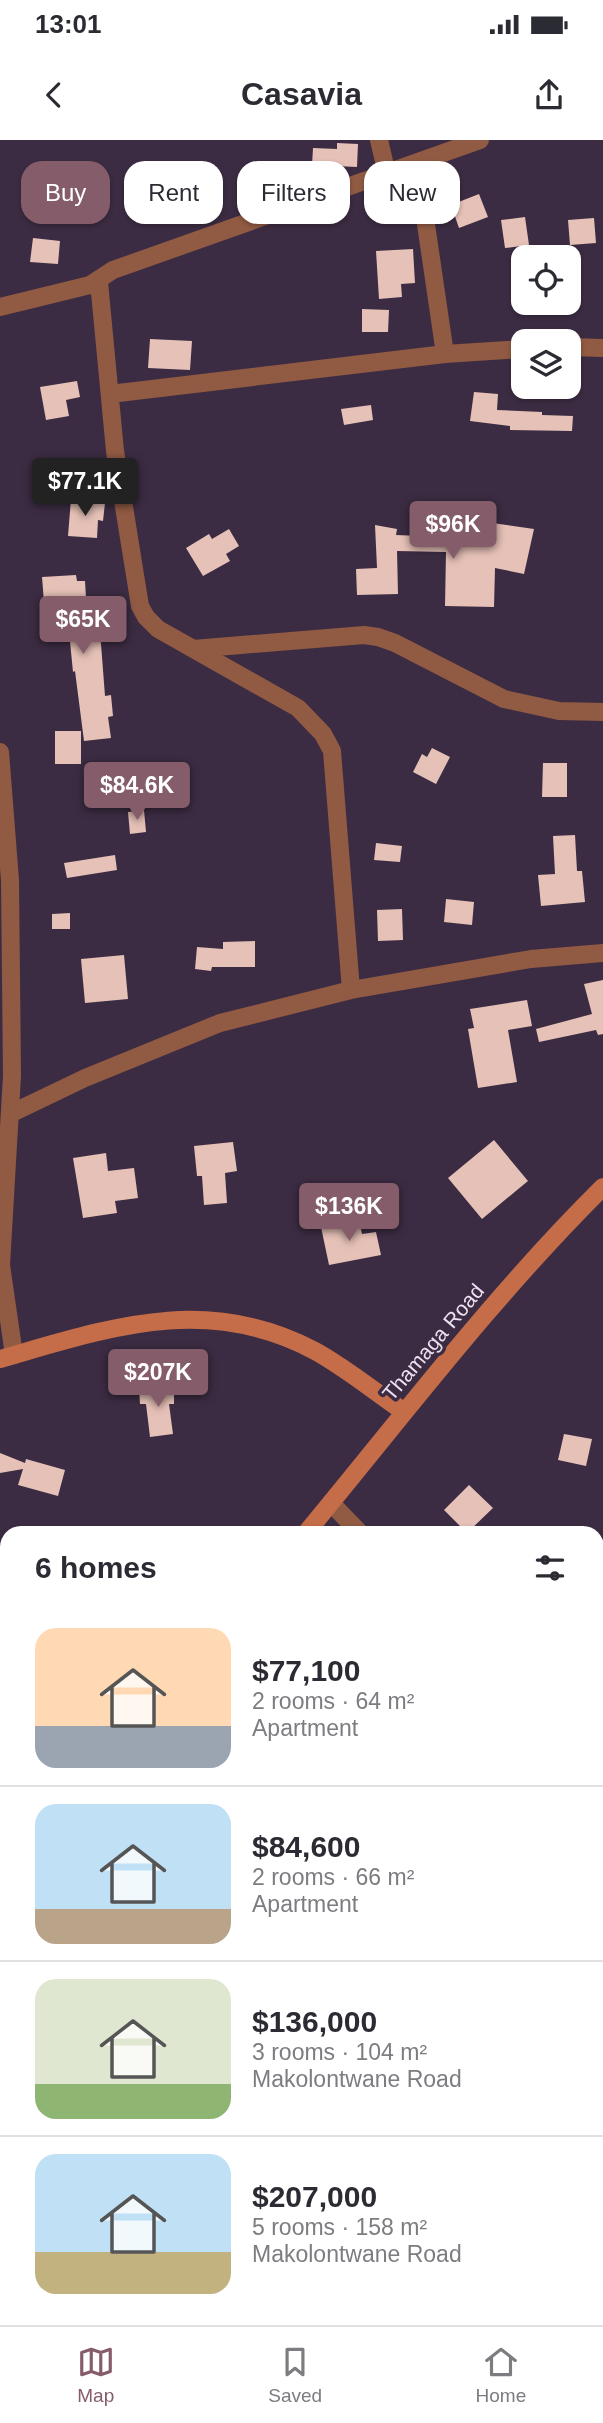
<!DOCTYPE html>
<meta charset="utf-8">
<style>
:root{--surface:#fff;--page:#f2f2f3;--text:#2b2b33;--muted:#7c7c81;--line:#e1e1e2;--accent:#855d6a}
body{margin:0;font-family:Helvetica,sans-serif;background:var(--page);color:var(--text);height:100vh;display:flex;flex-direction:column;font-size:26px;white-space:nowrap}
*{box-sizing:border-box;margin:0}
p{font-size:23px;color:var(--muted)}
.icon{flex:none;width:38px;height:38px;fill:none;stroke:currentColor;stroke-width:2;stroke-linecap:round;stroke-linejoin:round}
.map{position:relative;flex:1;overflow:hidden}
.sheet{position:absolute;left:0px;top:1386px;width:604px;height:800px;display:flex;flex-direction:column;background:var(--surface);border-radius:21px 21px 0 0;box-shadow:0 2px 5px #0004}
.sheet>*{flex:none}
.hud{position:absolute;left:21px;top:21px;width:562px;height:63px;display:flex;gap:14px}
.fabs{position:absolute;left:511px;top:105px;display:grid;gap:14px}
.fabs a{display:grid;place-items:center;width:70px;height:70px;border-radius:14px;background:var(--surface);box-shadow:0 2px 5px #0004;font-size:35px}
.price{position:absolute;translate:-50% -60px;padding:0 16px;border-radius:7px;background:var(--accent);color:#fff;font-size:23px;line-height:46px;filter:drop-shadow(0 2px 4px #0008)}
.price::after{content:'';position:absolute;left:50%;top:42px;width:21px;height:16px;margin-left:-10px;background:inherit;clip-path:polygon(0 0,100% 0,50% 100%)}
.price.selected{background:#222;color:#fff}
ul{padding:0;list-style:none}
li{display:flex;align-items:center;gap:21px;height:175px;padding:0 35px}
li+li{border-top:2px solid var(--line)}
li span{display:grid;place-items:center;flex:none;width:196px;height:140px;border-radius:21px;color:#555}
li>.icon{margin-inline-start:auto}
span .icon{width:84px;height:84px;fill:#fffc;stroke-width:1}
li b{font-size:30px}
h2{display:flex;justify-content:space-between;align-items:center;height:84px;padding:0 35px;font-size:30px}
.chip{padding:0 24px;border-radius:21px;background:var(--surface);box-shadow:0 2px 5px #0004;font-size:24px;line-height:63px}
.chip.selected{background:var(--accent);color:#fff}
.status{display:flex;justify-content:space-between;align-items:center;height:49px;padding:0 35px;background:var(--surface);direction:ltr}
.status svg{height:19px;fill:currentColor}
header{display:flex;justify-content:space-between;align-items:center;height:91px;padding:0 35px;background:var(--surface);font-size:32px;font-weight:700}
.tabs{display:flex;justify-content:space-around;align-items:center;height:98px;border-top:2px solid var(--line);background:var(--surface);font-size:19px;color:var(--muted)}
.tabs a{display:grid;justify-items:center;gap:4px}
.tabs .selected{color:var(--accent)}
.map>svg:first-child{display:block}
.building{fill:#e6c1b7}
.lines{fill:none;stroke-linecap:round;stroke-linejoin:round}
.lane{stroke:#915a43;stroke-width:10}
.street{stroke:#915a43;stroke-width:18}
.secondary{stroke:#c56d48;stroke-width:18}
.labels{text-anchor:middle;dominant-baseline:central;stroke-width:7;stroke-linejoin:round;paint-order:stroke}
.street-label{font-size:21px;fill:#ebe1f0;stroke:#3c2c43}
</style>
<div class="status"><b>13:01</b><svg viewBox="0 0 49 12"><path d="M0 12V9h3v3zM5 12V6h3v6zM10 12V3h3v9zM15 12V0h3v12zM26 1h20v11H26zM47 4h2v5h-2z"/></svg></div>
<header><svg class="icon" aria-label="back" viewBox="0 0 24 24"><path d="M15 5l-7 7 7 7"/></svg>Casavia<svg class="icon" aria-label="share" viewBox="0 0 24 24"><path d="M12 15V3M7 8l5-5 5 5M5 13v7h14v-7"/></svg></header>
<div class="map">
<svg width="603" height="2185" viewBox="0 0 603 2185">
<rect width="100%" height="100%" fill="#3c2c43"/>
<path class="building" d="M337,3L358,4L357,27L312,25L313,8L337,9Z
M151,40H186L185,58H151Z
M479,54L488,77L459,88L451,65Z
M525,77L529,105L505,108L501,80Z
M594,78L596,103L570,105L568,80Z
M33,98L60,101L58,124L30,122Z
M413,109L415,143L401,144L402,157L379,159L376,111Z
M362,169L389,170L388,192H362Z
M150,199L192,201L190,230L148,228Z
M77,241L80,257L66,260L69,276L46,280L40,247Z
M474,252L498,254L497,270L542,272V275L573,276L572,291L510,290V286L470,281Z
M371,265L373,280L344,285L341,269Z
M71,359L105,363L103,381L98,380L97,398L68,396Z
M479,381L534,389L524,434L495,428L494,467L445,466L446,412L397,411L398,454L357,455L356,429L377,428L375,385L397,389L396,395L447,397V392H477Z
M229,389L239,406L226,414L230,421L203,436L186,408L209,394L212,399Z
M76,435L77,441H85L88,492L100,491L105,556L111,555L113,576L108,577L111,598L84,601L75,531L73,532L67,471H65L64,460L44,462L42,437Z
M55,591H81V624H55Z
M432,608L450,617L436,644L413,632L422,614L427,617Z
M543,623H567V657H542Z
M144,670L146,692L130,694L128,672Z
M575,695L577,731H582L585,762L541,766L538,735L555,734L553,696Z
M376,703L402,706L400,722L374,720Z
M115,715L117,730L67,738L64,723Z
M446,759L474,762L472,785L444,782Z
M402,769L403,800L378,801L377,770Z
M70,773V789H52V774Z
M255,801V827H212L211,831L195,829L197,807L223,809V802Z
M124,815L128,859L85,863L81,819Z
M603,840V894L598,895L596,890L539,902L536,889L592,874L584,844Z
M527,860L532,886L508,890L517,942L478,948L468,889L474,888L470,869Z
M494,1000L528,1041L482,1079L448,1038Z
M233,1002L237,1031L225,1033L227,1063L204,1065L202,1036H197L194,1006Z
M106,1013L108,1031L134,1028L138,1058L115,1061L117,1073L83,1078L73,1018Z
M359,1080L362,1094L376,1092L381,1115L329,1125L321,1087Z
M174,1246V1264H169L173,1294L150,1297L146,1264H140L139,1247Z
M564,1294L592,1299L586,1326L558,1320Z
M0,1313L25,1323L26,1319L65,1330L58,1356L18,1345L23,1329L0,1333Z
M469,1345L493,1368L467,1393L444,1370Z"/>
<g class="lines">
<path class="lane" d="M0,1576L7,1573"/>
<path class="street" d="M379,0L387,34
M417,23L445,214
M99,142L115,311L140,466L146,477L158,489L298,568L323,594L332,611L351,850
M0,167L90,145L113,130L480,0
M569,207L603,208
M110,254L445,214L523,209
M193,509L364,495L378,497L395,503L504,559L559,571L603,572
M0,612L10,740L12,936L1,1125L14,1215
M10,974L85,938L220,883L351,850L531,819L603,813
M331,1363L360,1393
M603,1500L597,1504L603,1508
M597,1774L603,1787
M597,1852L603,1849
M597,2013L603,2009
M361,2179L377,2185
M240,2185L273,2179"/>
<path class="secondary" d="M0,1219C109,1188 206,1153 315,1211C346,1228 375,1252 403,1271
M306,1393C403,1276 494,1155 603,1047
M0,1864L7,1844"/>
</g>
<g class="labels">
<g class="street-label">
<text transform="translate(433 1202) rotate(-50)">Thamaga Road</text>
</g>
</g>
</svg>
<div class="fabs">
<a><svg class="icon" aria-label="locate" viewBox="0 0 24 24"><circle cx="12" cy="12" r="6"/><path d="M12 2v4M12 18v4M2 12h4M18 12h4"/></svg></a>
<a><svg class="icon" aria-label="layers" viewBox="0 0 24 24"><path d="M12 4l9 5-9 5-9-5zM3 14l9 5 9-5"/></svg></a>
</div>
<b class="price selected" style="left:85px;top:378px">$77.1K</b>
<b class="price" style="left:453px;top:421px">$96K</b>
<b class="price" style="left:83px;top:516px">$65K</b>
<b class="price" style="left:137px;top:682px">$84.6K</b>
<b class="price" style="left:349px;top:1103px">$136K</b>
<b class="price" style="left:158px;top:1269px">$207K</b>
<div class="hud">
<a class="chip selected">Buy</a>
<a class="chip">Rent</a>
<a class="chip">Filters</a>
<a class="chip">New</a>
</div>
<section class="sheet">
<h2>6 homes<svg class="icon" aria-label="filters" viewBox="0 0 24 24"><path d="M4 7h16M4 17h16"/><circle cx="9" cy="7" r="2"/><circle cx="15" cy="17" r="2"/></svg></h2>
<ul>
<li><span style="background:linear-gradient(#ffd9b3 70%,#9aa5b1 0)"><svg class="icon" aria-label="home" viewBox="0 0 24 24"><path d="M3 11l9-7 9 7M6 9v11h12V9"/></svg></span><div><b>$77,100</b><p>2 rooms · 64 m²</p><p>Apartment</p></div></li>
<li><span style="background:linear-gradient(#bfe0f5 75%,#b9a48a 0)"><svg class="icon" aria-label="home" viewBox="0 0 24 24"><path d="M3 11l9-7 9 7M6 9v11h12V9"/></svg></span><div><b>$84,600</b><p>2 rooms · 66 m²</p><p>Apartment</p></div></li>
<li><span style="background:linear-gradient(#dfe7d0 75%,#8fb573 0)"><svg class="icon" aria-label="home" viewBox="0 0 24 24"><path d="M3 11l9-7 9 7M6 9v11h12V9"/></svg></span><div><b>$136,000</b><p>3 rooms · 104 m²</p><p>Makolontwane Road</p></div></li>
<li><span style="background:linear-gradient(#bfe0f5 70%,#c2b280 0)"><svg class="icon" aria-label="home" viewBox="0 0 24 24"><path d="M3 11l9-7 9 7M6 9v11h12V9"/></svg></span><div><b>$207,000</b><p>5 rooms · 158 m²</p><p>Makolontwane Road</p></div></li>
</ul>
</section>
</div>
<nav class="tabs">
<a class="selected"><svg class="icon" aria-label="map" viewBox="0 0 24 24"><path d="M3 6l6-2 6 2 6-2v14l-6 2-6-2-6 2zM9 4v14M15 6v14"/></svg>Map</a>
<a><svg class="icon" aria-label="saved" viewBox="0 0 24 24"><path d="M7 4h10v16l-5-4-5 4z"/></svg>Saved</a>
<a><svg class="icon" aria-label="home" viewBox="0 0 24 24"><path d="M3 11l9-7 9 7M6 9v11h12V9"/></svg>Home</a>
</nav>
